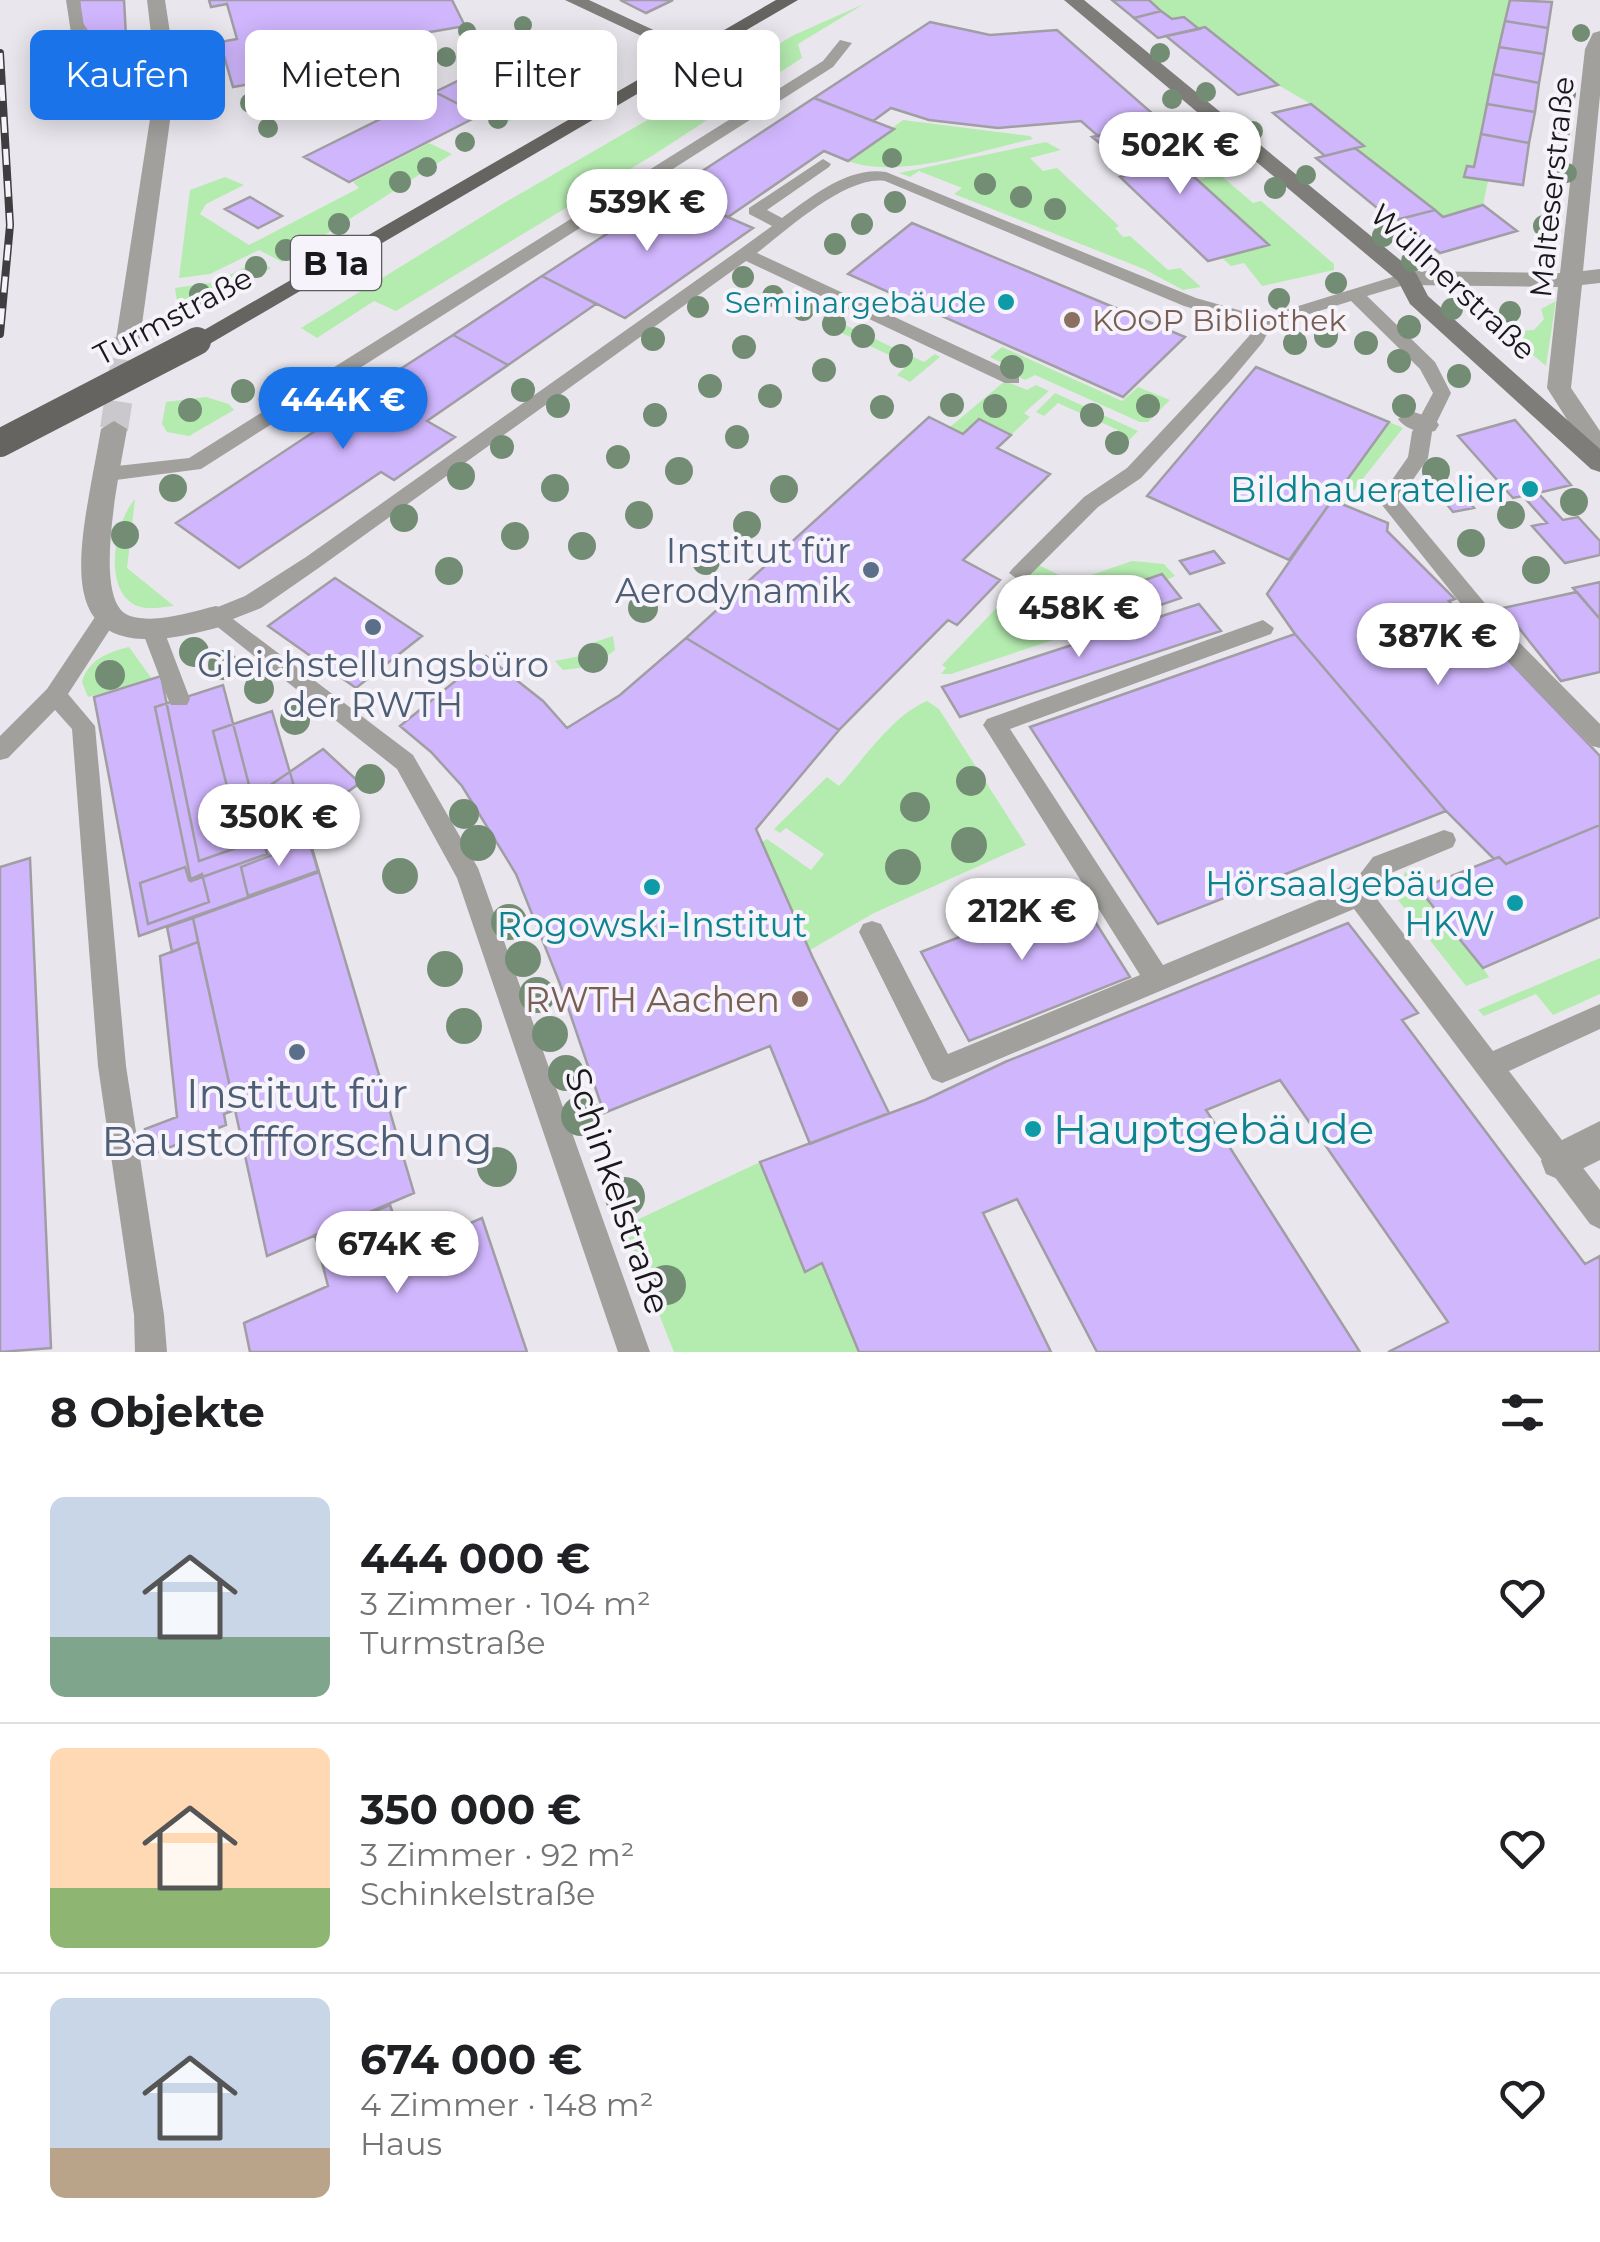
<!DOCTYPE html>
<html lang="de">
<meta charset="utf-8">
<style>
:root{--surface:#fff;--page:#f6f6f6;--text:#202124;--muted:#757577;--line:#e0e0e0;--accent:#1a73e8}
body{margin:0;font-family:Montserrat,sans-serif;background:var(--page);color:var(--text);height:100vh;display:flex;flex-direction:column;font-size:38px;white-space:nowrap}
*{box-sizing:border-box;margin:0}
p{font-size:32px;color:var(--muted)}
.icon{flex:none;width:55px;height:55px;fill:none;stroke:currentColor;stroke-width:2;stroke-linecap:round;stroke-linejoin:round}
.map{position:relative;height:1352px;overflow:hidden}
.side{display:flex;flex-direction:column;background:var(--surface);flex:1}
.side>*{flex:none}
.hud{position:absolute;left:30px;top:30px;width:1000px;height:90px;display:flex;gap:20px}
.price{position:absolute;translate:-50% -85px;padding:0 22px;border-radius:35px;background:#fff;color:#222;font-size:32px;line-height:65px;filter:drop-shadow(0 2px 5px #0008)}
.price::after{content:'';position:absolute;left:50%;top:60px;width:30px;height:22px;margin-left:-15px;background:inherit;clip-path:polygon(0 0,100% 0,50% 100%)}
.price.current{background:var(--accent);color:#fff}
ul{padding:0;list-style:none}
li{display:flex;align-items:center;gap:30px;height:250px;padding:0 50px}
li+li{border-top:2px solid var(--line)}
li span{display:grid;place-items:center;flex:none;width:280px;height:200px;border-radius:15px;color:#555}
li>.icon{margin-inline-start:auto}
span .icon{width:120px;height:120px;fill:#fffc;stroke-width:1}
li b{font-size:42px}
h2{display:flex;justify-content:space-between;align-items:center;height:120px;padding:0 50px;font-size:42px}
.pill{padding:0 35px;border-radius:15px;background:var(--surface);box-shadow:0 5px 25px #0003;font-size:35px;line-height:90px}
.pill.current{background:var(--accent);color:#fff}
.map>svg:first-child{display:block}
.green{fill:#b4ebaf}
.building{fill:#d0b6fd;stroke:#a09ea3;stroke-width:2.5}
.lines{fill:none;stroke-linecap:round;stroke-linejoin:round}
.street-tunnel{stroke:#cac8cd;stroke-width:28;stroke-dasharray:28 14;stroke-linecap:butt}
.lane{fill:#a1a09d;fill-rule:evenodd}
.street{fill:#a1a09d;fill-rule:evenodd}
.secondary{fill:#7e7d79;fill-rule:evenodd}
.primary{fill:#666460;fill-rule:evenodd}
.rail-casing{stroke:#3e3d40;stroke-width:8}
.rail{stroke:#f6f4fa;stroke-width:5;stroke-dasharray:16;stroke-linecap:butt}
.primary-bridge{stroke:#666460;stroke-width:28}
.tree{fill:#738d74}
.culture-dot{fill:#0f9aa8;stroke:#f6f4fa;stroke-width:4}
.education-dot{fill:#8d6e63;stroke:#f6f4fa;stroke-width:4}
.service-dot{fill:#5c6f8a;stroke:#f6f4fa;stroke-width:4}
.labels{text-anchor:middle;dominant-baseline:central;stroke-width:8;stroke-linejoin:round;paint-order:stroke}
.far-street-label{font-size:30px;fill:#19181a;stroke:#f6f4fa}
.far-culture-label{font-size:30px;fill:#0d838f;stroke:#f6f4fa;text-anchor:end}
.far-education-label{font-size:30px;fill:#785e54;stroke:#f6f4fa;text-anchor:start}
.shield{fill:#f6f4fa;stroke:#5b5a5d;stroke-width:2.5}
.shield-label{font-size:32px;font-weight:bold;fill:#19181a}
.culture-label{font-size:35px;fill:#0d838f;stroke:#f6f4fa;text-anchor:end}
.service-label{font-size:35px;fill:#4e5e75;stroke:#f6f4fa;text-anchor:end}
.education-label{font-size:35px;fill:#785e54;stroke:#f6f4fa;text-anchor:end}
.street-label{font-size:35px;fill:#19181a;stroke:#f6f4fa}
.near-service-label{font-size:42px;fill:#4e5e75;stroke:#f6f4fa}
.near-culture-label{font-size:42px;fill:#0d838f;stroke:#f6f4fa;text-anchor:start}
</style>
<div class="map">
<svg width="1600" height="1352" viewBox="0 0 1600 1352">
<rect width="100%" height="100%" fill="#e9e7ed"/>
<path class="green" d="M1149,0H1510L1474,167L1467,166L1464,176L1488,181L1483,205L1443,217L1355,148L1311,104L1278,85L1205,28L1199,29L1184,17L1172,19Z
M864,4L798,44L802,58L655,154L396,311L374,301L317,338L301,328L504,203L794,35Z
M606,53L612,60L607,66L502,125L484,117Z
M903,120L1030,136L1033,139C980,150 899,180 848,161Z
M1046,142L1061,150L1030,158L1043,171L1057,168L1119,226L1115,228L1123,237L1130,236L1168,270L1180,268L1201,287L1183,290L1144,269L954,194L962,188L919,171L910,177L899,173Z
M429,143L452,154L282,262L259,250L210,274L179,278L190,190L225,177L244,185L206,204L200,214L249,245L359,188L353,182Z
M1219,174L1253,203L1261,201L1334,264V270L1262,286L1244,263L1231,266L1222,258L1268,244L1197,180Z
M257,261L271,268L179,314L175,288L216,282Z
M1556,301L1546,366L1506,332L1534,330L1544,319L1541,309Z
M830,318L924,362L935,354L940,357L910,382L897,375L909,364L822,324Z
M1002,347L1122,401L1138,387L1170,400L1148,422H1140L1035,375L1025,380L1010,372L1012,368L990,357Z
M1005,381L1027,390L1036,385L1049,391L1024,413L1030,417L1011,435L979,419L963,434L950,427Z
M1055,393L1138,431L1119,451L1106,444L1118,430L1058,403L1044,416L1036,412Z
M206,397L229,404L234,410L189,436L167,432L162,424L166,402Z
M1389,422L1403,428L1343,504L1332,500Z
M135,499L127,568L174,606C162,607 147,611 135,605C102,588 115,521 135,499Z
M1132,561L1164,564L1175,576L1166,580L1161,574L1090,598L1099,612L1096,618L1101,625L1083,631L1079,622L1082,618L1075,614L1071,619L1015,589L1037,564L1083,587L1091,575Z
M1006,598L1069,629L1071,634L951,674H941L946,668L942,665Z
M613,636L615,650L594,666L563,670L555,661L585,655L583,646Z
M129,647L152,679L88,697L82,682C88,660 108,652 129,647Z
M927,701L939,709L1026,845L874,913L810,950L761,843L767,839L811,870L824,854L786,828L780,833L774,829L827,777L839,786C865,758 893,715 927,701Z
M1405,871L1483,968L1489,977L1466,986L1398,900Z
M1600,958V994L1553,1015L1536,994L1484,1016L1478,1010Z
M760,1162L806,1271L822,1263L859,1352H674L624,1226Z"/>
<path class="building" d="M79,0H124L126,36L94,41L80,21Z
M209,0H452L465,26L395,38L403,57L233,87L220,42L237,39L227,4L211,7Z
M620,0H673L646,13Z
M1112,0H1149L1161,11L1134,18Z
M1510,0L1552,2L1548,28L1505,21Z
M1161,11L1172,19L1184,17L1199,29L1158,38L1134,18Z
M1505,21L1548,28L1544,54L1499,47Z
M930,22L990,35L1057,30L1161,121L1098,136L1081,121L998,128L929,120L891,108L873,121L814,98Z
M1205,27L1278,85L1238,95L1166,36Z
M554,34L597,53L480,115L435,92Z
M1499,47L1544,54L1539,83L1493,74Z
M1493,74L1539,83L1535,112L1487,104Z
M435,92L480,115L349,182L304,157Z
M814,98L894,129L848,161L824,151L728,217L670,192Z
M1311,104L1364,146L1325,156L1273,113Z
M1487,104L1535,112L1529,143L1481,134Z
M1137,127L1159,145L1269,245L1208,261L1120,177L1136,173L1092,137Z
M1481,134L1529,143L1523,185L1464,177L1467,166L1474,167Z
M1355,148L1435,210L1393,221L1316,158Z
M670,192L753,228L625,318L542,276L642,211L636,207L654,196L660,199Z
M250,197L282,216L258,228L225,209Z
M1483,205L1517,231L1440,253L1399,219L1435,210L1443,217Z
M912,223L1185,337L1123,397L848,274Z
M542,276L596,304L508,365L453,335Z
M453,335L508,365L427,421L455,437L394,480L381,472L239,568L176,523L315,431L299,423L362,383L371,388Z
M1256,367L1389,422L1289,560L1147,496Z
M929,417L963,434L979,419L1011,435L997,448L1050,474L963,560L1000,580L957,625L948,620L839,730L686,638Z
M1515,420L1571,485L1538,493L1563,520L1578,517L1600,541V555L1565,563L1532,526L1547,523L1523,496L1513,498L1458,436Z
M1455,484L1474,508L1453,512L1434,488Z
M1332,500L1388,523L1387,531L1455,599L1449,601L1482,637L1489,634L1511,657L1509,661L1600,756V825L1506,864L1499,857L1494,859L1446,811L1295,634L1267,594Z
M1214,551L1224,563L1190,574L1180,561Z
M1162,574L1181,598L1108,623L1089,599Z
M335,578L422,636L356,688L268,626Z
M1600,582V619L1573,588Z
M1577,592L1600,619V672L1561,681L1503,608Z
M1199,604L1221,631L960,717L942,687Z
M1295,634L1446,811L1158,924L1030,727Z
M686,638L839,730L756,829L812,956L889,1113L810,1144L770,1046L604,1113L560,984L516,874L462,786L431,752L400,726L486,656L543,701L567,728L620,695Z
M161,676L199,861L242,846L213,731L272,711L319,872L139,936L94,697Z
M223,685L267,854L191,881L155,707Z
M323,749L360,783L295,829L259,793Z
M1600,825V917L1483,968L1419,889L1499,857L1506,864Z
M309,841L318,871L248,896L241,867Z
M30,858L51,1348L0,1352V867Z
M185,867L189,880L202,874L209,902L148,924L140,883Z
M319,872L414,1193L267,1256L193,918Z
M1004,893L1018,915L1077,893L1130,977L969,1041L921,952L980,929L968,907Z
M193,918L198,942L172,952L167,927Z
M1348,923L1418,1013L1402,1020L1585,1264L1600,1256V1352H1388L1448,1322L1280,1080L1206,1110L1360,1352H1097L1017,1199L983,1213L1051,1352H859L822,1263L805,1272L760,1162L925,1100L1005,1062Z
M198,942L235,1110L224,1114L226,1125L148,1156L145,1129L177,1117L160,956Z
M390,1205L406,1251L482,1218L527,1352H250L244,1323L328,1286L315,1235Z"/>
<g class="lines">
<path class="street-tunnel" d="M114,429L128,339"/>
<path class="lane" d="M66,0H80L85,33L96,47L106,96L120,102L162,101L167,103V109L117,112L94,101L82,47L71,33Z
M840,40L852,43L833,67L201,469L108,481L98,474L108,467L189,458L823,61Z
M823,159L831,164L829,167L767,210L782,218C811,197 848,166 886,172L1196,298L1263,317L1402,274H1414V282L1367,296L1435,362L1451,393L1432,432L1428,458L1399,500L1508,631L1600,724V748L1592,746L1492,643L1378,500L1408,457L1412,432L1433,393L1420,369L1351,301L1271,326L1263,342L1232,379L1141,478L1098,507L1027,578L1020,581L1009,573L1013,568L1084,497L1127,468L1218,371L1249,336L1253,326L1184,306L885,181C846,175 786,231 757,253L1019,375V383H1005L746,261L320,567L261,608L233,619L413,755L478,868L650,1352H618L457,878L397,769L205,617L208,611L245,596L306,557L739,250L772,226L749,214V208Z
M107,609L118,617L68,694L95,726L126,1066L164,1315L167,1352H135L134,1315L98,1066L72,729L55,710L8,758L0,760V736L47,689L99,611Z
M152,620L163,628L190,699L187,705H171L168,699L141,628Z
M1263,620L1274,628L1271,634L1010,729L1163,965L1350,887L1373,857L1444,830L1453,833L1456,840L1453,847L1391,873L1374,895L1493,1051L1600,1004V1029L1509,1071L1600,1190V1229L1590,1224L1354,909L952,1079L942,1083L932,1079L859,932L863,924L872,921L881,924L948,1054L1140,975L987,731L983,725L987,719Z"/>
<path class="street" d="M147,0H165L174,59L172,106L140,339L128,346L116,339L152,106L154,59Z
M1600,31V95L1583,271L1600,269V283L1582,285L1571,388L1600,431V460L1591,457L1547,388L1558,287L1408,285L1396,278L1408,271L1560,273L1585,49L1593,33Z
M1411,411L1435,419L1439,425L1435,431C1423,434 1406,430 1398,419Z
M114,421L127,429C122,463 89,603 130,616C157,624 190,612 216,606L226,609L230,617L226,625C36,683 80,553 101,429Z
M1600,1121V1160L1560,1180L1546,1174L1541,1161L1546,1148Z"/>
<path class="secondary" d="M565,0H589L703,53L700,57H686Z
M1064,0H1084L1416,273L1428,296L1600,449V472L1591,469L1410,304L1398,281Z"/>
<path class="primary" d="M776,0H798L206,346H188L185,341Z"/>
<defs>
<path id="rail" d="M0,53L10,225L0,334"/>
</defs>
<use href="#rail" class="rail-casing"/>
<use href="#rail" class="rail"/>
<path class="primary-bridge" d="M0,443L197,341"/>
</g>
<g class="tree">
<circle cx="523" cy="25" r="9"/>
<circle cx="467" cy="31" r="9"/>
<circle cx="1581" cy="33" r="9"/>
<circle cx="1160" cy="53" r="10"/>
<circle cx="446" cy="57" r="10"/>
<circle cx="602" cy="64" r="10"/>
<circle cx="407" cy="75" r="10"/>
<circle cx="327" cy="81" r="10"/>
<circle cx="561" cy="85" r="10"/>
<circle cx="291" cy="87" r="10"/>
<circle cx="1206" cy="92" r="10"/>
<circle cx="1566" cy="94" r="10"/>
<circle cx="1172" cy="99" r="10"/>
<circle cx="250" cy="103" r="10"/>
<circle cx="498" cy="119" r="10"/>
<circle cx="268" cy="128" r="10"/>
<circle cx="1253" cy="131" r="10"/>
<circle cx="1560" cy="132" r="10"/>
<circle cx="1220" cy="141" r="10"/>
<circle cx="465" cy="142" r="10"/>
<circle cx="892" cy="158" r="10"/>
<circle cx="427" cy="167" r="10"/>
<circle cx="1567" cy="173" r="10"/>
<circle cx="1306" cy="175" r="10"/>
<circle cx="400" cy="182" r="11"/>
<circle cx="985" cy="184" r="11"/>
<circle cx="1275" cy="188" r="11"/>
<circle cx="1021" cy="197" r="11"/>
<circle cx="895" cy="202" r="11"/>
<circle cx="1055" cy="209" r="11"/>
<circle cx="339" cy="224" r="11"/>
<circle cx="862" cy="224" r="11"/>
<circle cx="1544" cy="226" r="11"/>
<circle cx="1383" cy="236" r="11"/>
<circle cx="835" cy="244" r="11"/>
<circle cx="286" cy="250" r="11"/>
<circle cx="1412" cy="261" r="11"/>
<circle cx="256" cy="267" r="11"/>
<circle cx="743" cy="277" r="11"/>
<circle cx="1336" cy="283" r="11"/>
<circle cx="200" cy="294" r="11"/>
<circle cx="773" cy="296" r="11"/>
<circle cx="1279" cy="299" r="11"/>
<circle cx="698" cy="307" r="11"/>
<circle cx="1452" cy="309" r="11"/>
<circle cx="803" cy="310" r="11"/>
<circle cx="1510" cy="312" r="11"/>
<circle cx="834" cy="324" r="12"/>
<circle cx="1409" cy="327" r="12"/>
<circle cx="863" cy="336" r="12"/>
<circle cx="1326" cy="336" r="12"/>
<circle cx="653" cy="339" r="12"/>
<circle cx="1295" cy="343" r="12"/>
<circle cx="1366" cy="343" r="12"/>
<circle cx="744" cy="347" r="12"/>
<circle cx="901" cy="356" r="12"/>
<circle cx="1399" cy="361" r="12"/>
<circle cx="1012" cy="367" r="12"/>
<circle cx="824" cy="370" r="12"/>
<circle cx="1459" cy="376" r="12"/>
<circle cx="710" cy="386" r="12"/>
<circle cx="523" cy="390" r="12"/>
<circle cx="243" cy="391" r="12"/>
<circle cx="770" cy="396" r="12"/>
<circle cx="952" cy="405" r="12"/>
<circle cx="558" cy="406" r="12"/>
<circle cx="995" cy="406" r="12"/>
<circle cx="1148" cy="406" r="12"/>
<circle cx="1404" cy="406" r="12"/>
<circle cx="882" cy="407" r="12"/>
<circle cx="190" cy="410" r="12"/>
<circle cx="655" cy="415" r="12"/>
<circle cx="1092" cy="415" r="12"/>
<circle cx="737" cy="437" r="12"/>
<circle cx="1117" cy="443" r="12"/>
<circle cx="502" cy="447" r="12"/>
<circle cx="618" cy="457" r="12"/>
<circle cx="679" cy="471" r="14"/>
<circle cx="1436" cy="471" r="14"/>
<circle cx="461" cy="476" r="14"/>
<circle cx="173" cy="488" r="14"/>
<circle cx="555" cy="488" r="14"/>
<circle cx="784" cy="489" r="14"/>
<circle cx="1574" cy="502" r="14"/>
<circle cx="639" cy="515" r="14"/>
<circle cx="1511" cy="515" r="14"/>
<circle cx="404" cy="518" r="14"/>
<circle cx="747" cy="525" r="14"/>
<circle cx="125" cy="535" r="14"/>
<circle cx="515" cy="536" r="14"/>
<circle cx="1471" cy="543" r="14"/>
<circle cx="582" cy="546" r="14"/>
<circle cx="706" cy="561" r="14"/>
<circle cx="1536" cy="570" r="14"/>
<circle cx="449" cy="571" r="14"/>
<circle cx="643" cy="608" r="15"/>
<circle cx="194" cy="652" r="15"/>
<circle cx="593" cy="658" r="15"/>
<circle cx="223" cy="665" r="15"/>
<circle cx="110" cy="675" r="15"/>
<circle cx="259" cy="689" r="15"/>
<circle cx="295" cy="720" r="15"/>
<circle cx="370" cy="779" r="15"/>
<circle cx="971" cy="781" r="15"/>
<circle cx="915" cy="807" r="15"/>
<circle cx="464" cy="814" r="15"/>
<circle cx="478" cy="843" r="18"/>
<circle cx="969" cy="845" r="18"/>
<circle cx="903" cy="867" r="18"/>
<circle cx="400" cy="876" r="18"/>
<circle cx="509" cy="922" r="18"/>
<circle cx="523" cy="959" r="18"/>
<circle cx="445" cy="969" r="18"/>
<circle cx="537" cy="995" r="18"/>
<circle cx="464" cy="1026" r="18"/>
<circle cx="550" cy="1034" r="18"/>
<circle cx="566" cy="1073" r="18"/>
<circle cx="581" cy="1116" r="20"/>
<circle cx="497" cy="1167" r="20"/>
<circle cx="625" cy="1197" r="20"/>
<circle cx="666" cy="1285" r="20"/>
</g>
<g class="culture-dot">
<circle cx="1006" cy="302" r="10"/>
<circle cx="1530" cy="489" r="10"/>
<circle cx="652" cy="887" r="10"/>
<circle cx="1515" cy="903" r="10"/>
<circle cx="1033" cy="1129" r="10"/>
</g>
<g class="education-dot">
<circle cx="1072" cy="320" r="10"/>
<circle cx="800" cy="999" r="10"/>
</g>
<g class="service-dot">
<circle cx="871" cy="570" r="10"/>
<circle cx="373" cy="627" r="10"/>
<circle cx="297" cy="1052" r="10"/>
</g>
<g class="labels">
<g class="far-street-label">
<text transform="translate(1552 187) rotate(-84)">Malteserstraße</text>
<text transform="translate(1453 282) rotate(43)">Wüllnerstraße</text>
<text transform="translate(173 316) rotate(-28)">Turmstraße</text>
</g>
<g class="far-culture-label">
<text x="986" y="302">Seminargebäude</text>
</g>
<g class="far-education-label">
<text x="1092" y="320">KOOP Bibliothek</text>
</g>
<rect class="shield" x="291" y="236" width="90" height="54" rx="8"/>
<g class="shield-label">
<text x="336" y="263">B 1a</text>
</g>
<g class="culture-label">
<text x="1510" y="489">Bildhaueratelier</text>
<text x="1495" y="883">Hörsaalgebäude<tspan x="1495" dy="40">HKW</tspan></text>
<text x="652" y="924" text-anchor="middle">Rogowski-Institut</text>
</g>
<g class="service-label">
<text x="851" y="550">Institut für<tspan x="851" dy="40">Aerodynamik</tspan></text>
<text x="373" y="664" text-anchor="middle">Gleichstellungsbüro<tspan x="373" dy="40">der RWTH</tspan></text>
</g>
<g class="education-label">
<text x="780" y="999">RWTH Aachen</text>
</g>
<g class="street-label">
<text transform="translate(618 1191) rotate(71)">Schinkelstraße</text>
</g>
<g class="near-service-label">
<text x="297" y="1093">Institut für<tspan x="297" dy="48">Baustoffforschung</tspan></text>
</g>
<g class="near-culture-label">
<text x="1053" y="1129">Hauptgebäude</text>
</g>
</g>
</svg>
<b class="price" style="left:1180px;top:197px">502K €</b>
<b class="price" style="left:647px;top:254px">539K €</b>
<b class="price current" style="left:343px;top:452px">444K €</b>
<b class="price" style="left:1079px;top:660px">458K €</b>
<b class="price" style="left:1438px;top:688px">387K €</b>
<b class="price" style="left:279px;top:869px">350K €</b>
<b class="price" style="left:1022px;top:963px">212K €</b>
<b class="price" style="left:397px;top:1296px">674K €</b>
<div class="hud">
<a class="pill current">Kaufen</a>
<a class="pill">Mieten</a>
<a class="pill">Filter</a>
<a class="pill">Neu</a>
</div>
</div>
<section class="side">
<h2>8 Objekte<svg class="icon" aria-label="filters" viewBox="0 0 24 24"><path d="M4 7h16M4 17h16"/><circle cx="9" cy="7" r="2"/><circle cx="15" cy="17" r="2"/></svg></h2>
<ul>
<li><span style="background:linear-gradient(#c9d6e8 70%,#7fa58c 0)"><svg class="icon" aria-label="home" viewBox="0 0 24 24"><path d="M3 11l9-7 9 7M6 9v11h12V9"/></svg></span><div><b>444 000 €</b><p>3 Zimmer · 104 m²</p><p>Turmstraße</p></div><svg class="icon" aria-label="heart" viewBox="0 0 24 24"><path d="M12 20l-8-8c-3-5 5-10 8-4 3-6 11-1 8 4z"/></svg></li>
<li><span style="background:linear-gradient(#ffd9b3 70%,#8fb573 0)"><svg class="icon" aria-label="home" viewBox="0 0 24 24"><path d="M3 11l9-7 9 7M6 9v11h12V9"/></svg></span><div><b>350 000 €</b><p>3 Zimmer · 92 m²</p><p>Schinkelstraße</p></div><svg class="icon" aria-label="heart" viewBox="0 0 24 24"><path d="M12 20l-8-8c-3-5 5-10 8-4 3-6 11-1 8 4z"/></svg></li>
<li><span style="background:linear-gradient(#c9d6e8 75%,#b9a48a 0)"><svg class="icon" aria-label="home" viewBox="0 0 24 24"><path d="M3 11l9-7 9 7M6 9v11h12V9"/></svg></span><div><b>674 000 €</b><p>4 Zimmer · 148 m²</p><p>Haus</p></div><svg class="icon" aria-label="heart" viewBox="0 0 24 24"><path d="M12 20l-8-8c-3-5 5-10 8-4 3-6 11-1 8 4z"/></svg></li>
</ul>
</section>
